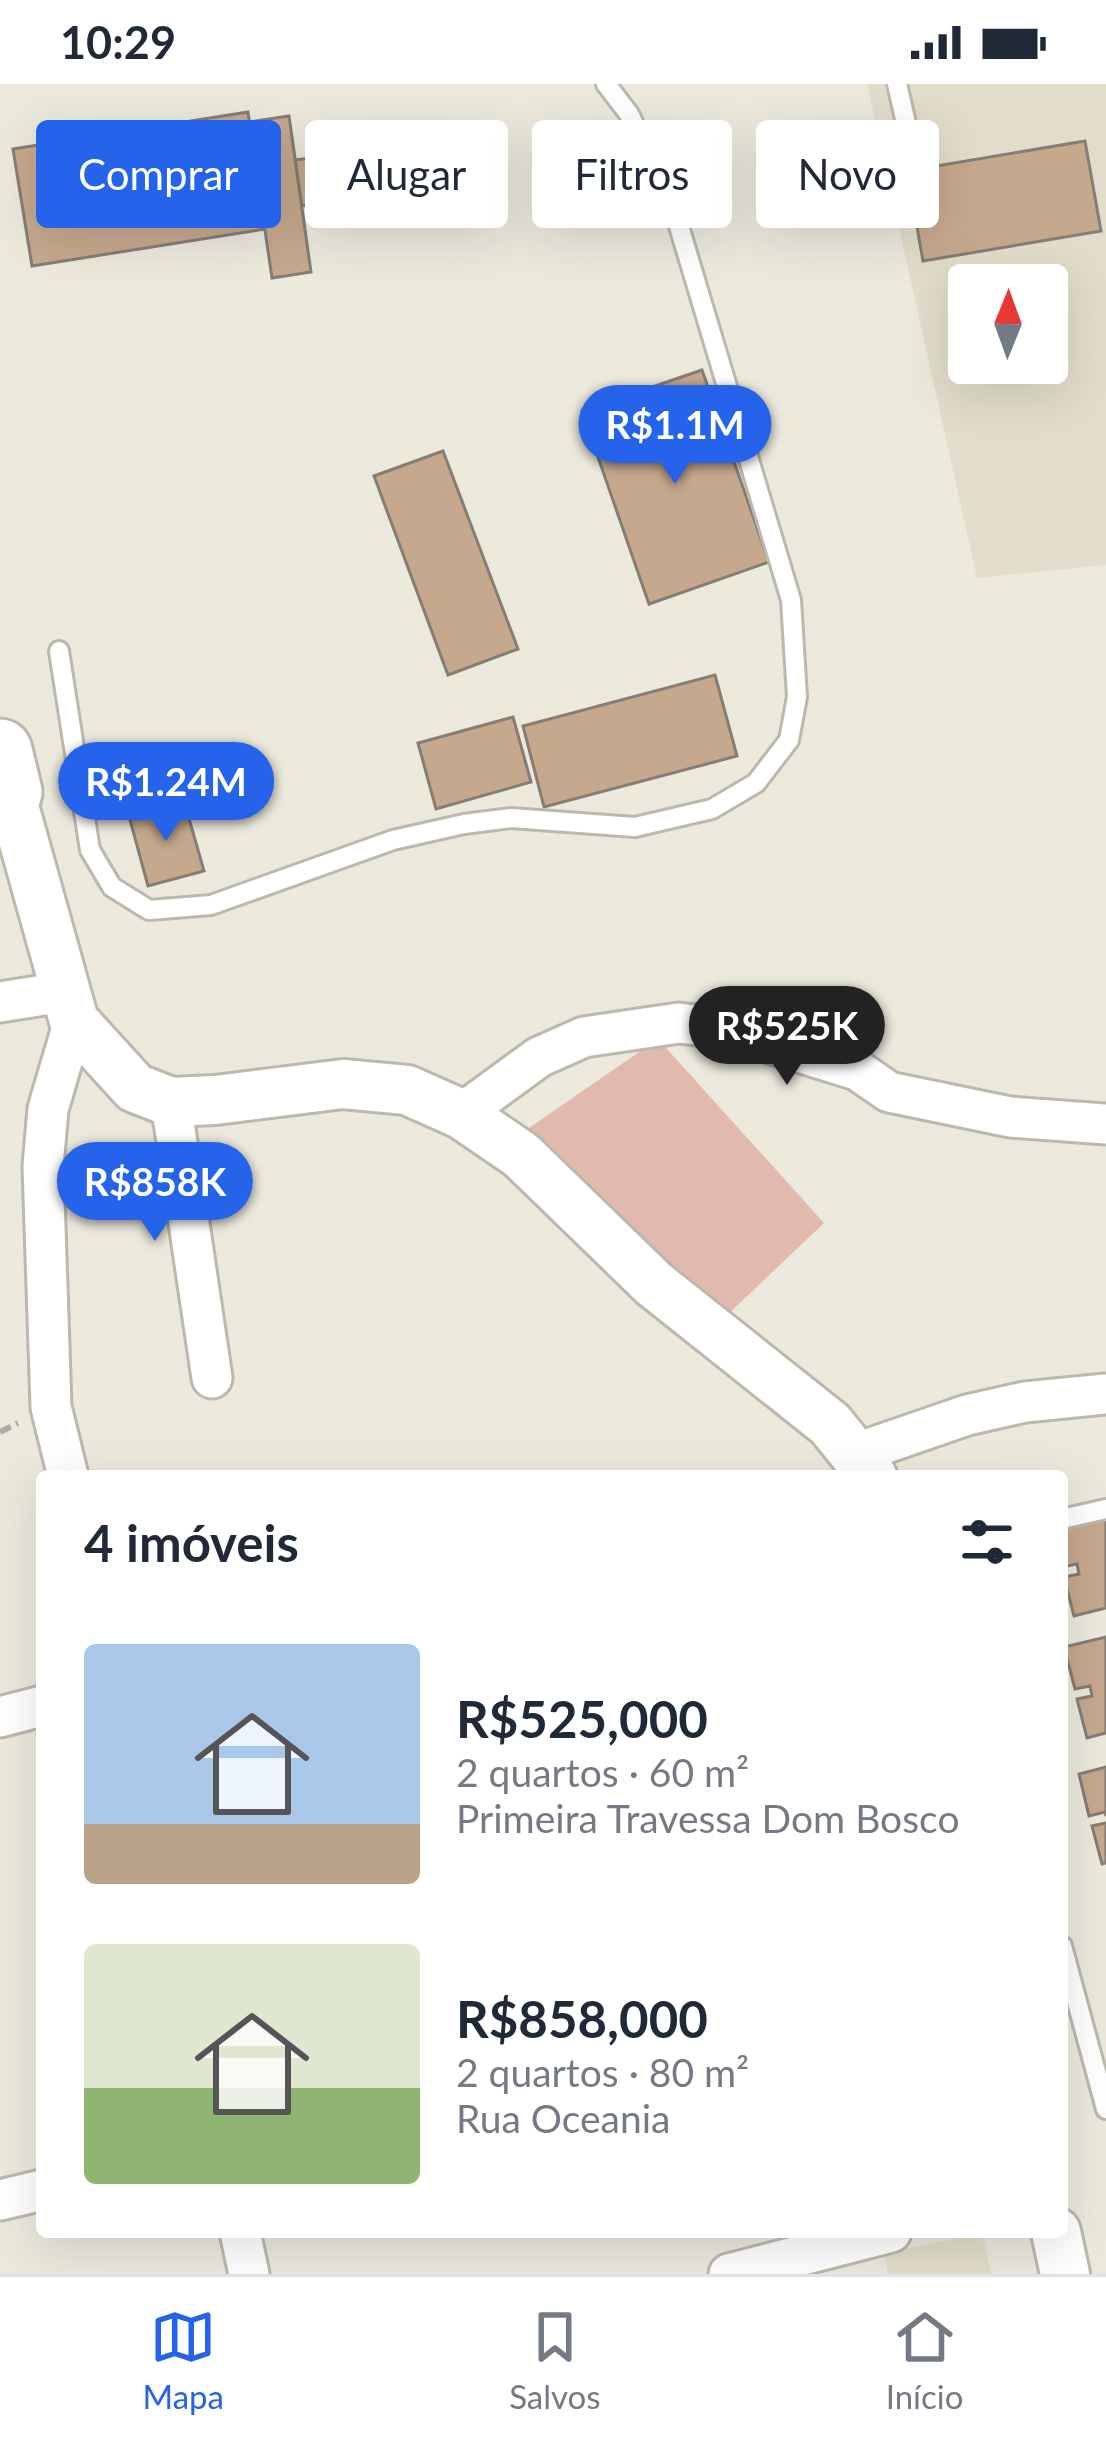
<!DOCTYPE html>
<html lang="pt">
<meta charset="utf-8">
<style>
:root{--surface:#fff;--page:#f6f6f7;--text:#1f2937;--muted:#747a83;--line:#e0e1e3;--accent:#2563eb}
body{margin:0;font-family:Lato,sans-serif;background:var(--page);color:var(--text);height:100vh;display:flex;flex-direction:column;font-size:45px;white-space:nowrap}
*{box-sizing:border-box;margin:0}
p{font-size:39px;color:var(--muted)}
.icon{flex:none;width:66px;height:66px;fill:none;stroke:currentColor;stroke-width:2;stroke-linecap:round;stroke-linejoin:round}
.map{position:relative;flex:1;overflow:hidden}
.drawer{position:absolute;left:36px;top:1386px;width:1032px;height:768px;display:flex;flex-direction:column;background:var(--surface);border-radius:12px;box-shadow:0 12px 48px #0002}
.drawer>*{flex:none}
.guide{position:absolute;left:36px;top:36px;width:1035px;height:108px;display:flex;gap:24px}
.needle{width:78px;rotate:1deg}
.controls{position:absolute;left:948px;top:180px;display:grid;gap:24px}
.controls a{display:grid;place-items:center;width:120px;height:120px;border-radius:12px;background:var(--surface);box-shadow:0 12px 48px #0002;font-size:60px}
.price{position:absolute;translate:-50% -102px;padding:0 27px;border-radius:42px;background:var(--accent);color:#fff;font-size:39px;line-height:78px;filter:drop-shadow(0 3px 6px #0008)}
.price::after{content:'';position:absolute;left:50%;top:72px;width:36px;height:27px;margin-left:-18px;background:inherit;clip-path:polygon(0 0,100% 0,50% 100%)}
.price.active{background:#222;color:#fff}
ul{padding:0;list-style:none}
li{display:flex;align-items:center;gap:36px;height:300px;padding:0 48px}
li span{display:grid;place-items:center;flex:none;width:336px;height:240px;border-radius:12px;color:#555}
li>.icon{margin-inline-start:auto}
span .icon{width:144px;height:144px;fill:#fffc;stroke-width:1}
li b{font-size:51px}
h2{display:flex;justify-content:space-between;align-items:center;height:144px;padding:0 48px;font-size:51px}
.pill{padding:0 42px;border-radius:12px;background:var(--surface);box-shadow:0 12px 48px #0002;font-size:42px;line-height:108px}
.pill.active{background:var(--accent);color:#fff}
.status{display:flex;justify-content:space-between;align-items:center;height:84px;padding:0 60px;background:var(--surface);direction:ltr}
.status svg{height:33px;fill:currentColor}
.menu{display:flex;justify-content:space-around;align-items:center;height:168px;border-top:3px solid var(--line);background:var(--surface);font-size:33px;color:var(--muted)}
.menu a{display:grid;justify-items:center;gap:6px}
.menu .active{color:var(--accent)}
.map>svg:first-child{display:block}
.built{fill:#e2ddca;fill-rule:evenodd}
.green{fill:#e2b9ad}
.building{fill:#c6a88d;stroke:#867d75;stroke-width:3}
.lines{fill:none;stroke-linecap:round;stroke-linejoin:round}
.service-casing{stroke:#bcb8ac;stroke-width:24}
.minor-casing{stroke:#bcb8ac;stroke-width:45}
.tertiary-casing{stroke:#bcb8ac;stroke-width:54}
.trunk-casing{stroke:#bcb8ac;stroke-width:69}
.path{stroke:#aeaba2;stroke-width:6;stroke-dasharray:12 6;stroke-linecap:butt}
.service{stroke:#fff;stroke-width:18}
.minor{stroke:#fff;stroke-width:39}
.tertiary{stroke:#fff;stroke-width:48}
.trunk{stroke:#fff;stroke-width:63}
</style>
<div class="status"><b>10:29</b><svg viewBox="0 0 49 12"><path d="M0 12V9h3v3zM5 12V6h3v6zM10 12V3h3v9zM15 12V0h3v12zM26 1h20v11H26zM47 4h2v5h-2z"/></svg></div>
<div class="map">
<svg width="1106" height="2190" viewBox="0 0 1106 2190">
<rect width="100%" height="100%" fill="#ebe8dc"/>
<path class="built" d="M867,0H1106V481L977,494ZM969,201H1047V279H969Z
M982,2149L991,2190H888L884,2169Z"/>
<path class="green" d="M658,955L824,1139L723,1235L526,1046Z"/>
<path class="building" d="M248,28L265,145L32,182L13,65Z
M289,32L311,188L272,194L249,38Z
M1085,57L1101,147L923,177L907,87Z
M347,69L354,114L302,122L295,76Z
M702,286L769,478L649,520L582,327Z
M443,367L518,565L448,591L374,392Z
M715,591L737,672L544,723L523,642Z
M513,633L531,698L436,725L418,659Z
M184,717L204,787L148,802L129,732Z
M1106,1428V1524L1074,1532L1064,1493L1079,1490L1077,1480L1062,1483V1439Z
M1106,1553V1649L1087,1654L1077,1615L1092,1612L1090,1602L1075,1605L1064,1563Z
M1106,1683V1732L1105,1728L1089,1732L1079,1690Z
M1106,1739V1779L1102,1780L1092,1742Z"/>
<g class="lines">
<defs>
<path id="service" d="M897,0L908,48
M59,567L90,766L112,803L149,826L211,821L393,756L464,740L511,734L635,743L712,725L756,699L789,656L797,613L791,516L672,119L629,30L606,0
M1062,1435L1106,1425
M1062,1862L1106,2025"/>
<path id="minor" d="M0,918L63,908
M171,1018L212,1294
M461,1030L539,973L584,953L679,939L721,944L857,986L889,1008L1010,1033L1106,1040
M857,1369L967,1331L1025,1318L1106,1310
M68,1392L51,1323L43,1082L48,1025L74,937
M0,1633L42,1622
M0,2116L42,2106
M240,2148L249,2190
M729,2190L891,2148"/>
<path id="tertiary" d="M0,703L10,708L74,937L135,1004L171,1018L215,1016L343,1000L407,1006L461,1030L521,1071L654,1200L830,1340L872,1392
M1056,2148L1065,2190"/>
<path id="trunk" d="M0,667L10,708"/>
</defs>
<use href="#service" class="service-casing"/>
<use href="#minor" class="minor-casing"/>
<use href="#tertiary" class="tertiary-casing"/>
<use href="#trunk" class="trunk-casing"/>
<path class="path" d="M0,1348L18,1339"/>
<use href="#service" class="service"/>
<use href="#minor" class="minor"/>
<use href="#tertiary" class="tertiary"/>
<use href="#trunk" class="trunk"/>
</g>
</svg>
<div class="controls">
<a><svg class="needle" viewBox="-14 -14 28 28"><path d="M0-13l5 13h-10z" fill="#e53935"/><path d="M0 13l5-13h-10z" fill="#747a83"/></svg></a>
</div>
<b class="price" style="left:675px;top:403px">R$1.1M</b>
<b class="price" style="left:166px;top:760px">R$1.24M</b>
<b class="price active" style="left:787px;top:1004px">R$525K</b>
<b class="price" style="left:155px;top:1160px">R$858K</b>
<div class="guide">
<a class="pill active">Comprar</a>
<a class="pill">Alugar</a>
<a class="pill">Filtros</a>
<a class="pill">Novo</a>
</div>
<section class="drawer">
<h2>4 imóveis<svg class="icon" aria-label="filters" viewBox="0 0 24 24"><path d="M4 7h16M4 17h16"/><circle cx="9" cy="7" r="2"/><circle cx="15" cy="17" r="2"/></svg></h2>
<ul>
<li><span style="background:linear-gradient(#a9c7e8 75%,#b9a48a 0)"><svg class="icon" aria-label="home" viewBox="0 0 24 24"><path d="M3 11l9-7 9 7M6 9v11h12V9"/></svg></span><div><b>R$525,000</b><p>2 quartos · 60 m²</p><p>Primeira Travessa Dom Bosco</p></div></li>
<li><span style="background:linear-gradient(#dfe7d0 60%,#8fb573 0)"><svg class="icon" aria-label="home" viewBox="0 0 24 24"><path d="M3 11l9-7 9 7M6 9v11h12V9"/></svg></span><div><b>R$858,000</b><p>2 quartos · 80 m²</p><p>Rua Oceania</p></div></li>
</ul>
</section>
</div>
<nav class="menu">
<a class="active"><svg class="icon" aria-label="map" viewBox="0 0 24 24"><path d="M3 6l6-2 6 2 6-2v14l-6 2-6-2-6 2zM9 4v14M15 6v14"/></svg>Mapa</a>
<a><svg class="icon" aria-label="saved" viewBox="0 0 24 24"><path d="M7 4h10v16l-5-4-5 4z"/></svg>Salvos</a>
<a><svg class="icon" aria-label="home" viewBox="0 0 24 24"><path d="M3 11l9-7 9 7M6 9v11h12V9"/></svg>Início</a>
</nav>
